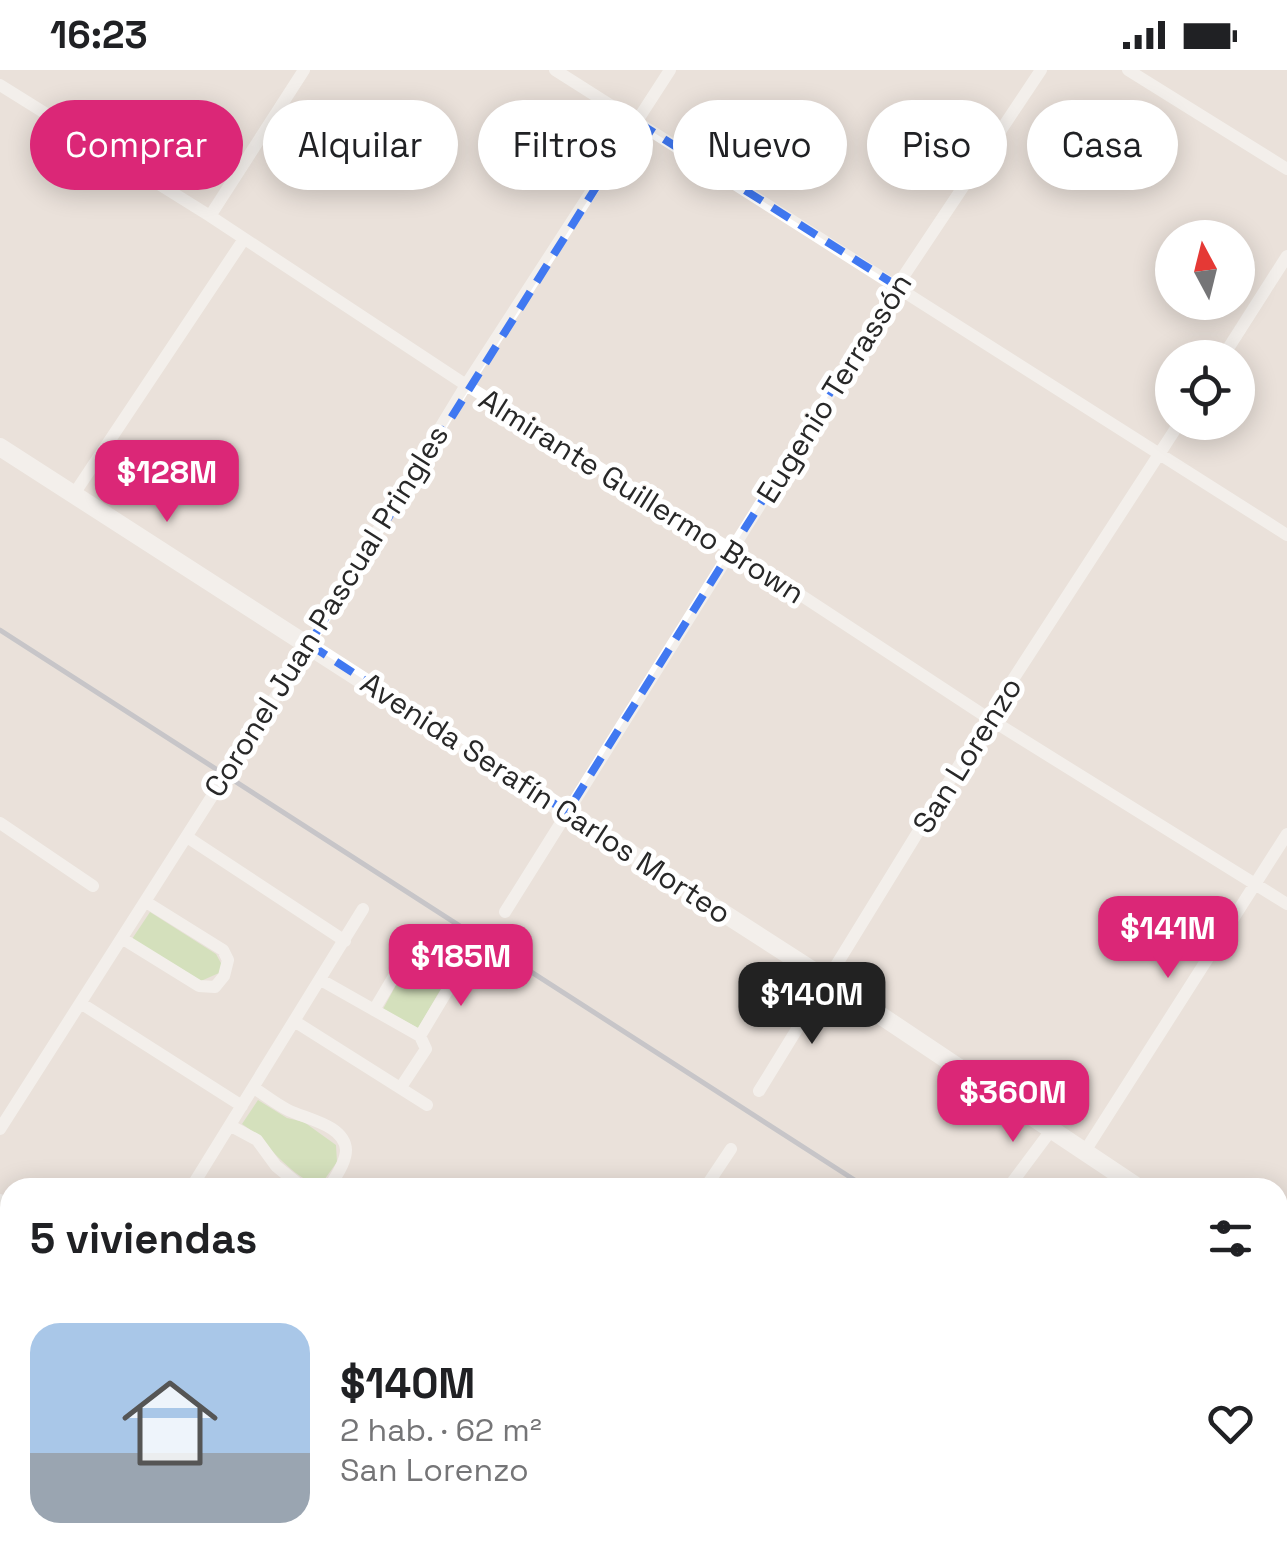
<!DOCTYPE html>
<html lang="es">
<meta charset="utf-8">
<style>
:root{--surface:#fff;--page:#f2f2f2;--text:#202124;--muted:#757577;--line:#e0e0e0;--accent:#db2777}
body{margin:0;font-family:"Space Grotesk",sans-serif;background:var(--page);color:var(--text);height:100vh;display:flex;flex-direction:column;font-size:38px;white-space:nowrap}
*{box-sizing:border-box;margin:0}
p{font-size:32px;color:var(--muted)}
.icon{flex:none;width:55px;height:55px;fill:none;stroke:currentColor;stroke-width:2;stroke-linecap:round;stroke-linejoin:round}
.map{position:relative;flex:1;overflow:hidden}
.sheet{position:absolute;left:0px;top:1108px;width:1288px;height:392px;display:flex;flex-direction:column;background:var(--surface);border-radius:30px 30px 0 0;box-shadow:0 5px 25px #0003}
.sheet>*{flex:none}
.hud{position:absolute;left:30px;top:30px;width:1228px;height:90px;display:flex;gap:20px}
.needle{width:65px;rotate:353deg}
.buttons{position:absolute;left:1155px;top:150px;display:grid;gap:20px}
.buttons a{display:grid;place-items:center;width:100px;height:100px;border-radius:50%;background:var(--surface);box-shadow:0 5px 25px #0003;font-size:50px}
.price{position:absolute;translate:-50% -85px;padding:0 22px;border-radius:20px;background:var(--accent);color:#fff;font-size:32px;line-height:65px;filter:drop-shadow(0 2px 5px #0008)}
.price::after{content:'';position:absolute;left:50%;top:60px;width:30px;height:22px;margin-left:-15px;background:inherit;clip-path:polygon(0 0,100% 0,50% 100%)}
.price.on{background:#222;color:#fff}
ul{padding:0;list-style:none}
li{display:flex;align-items:center;gap:30px;height:250px;padding:0 30px}
li+li{border-top:2px solid var(--line)}
li span{display:grid;place-items:center;flex:none;width:280px;height:200px;border-radius:30px;color:#555}
li>.icon{margin-inline-start:auto}
span .icon{width:120px;height:120px;fill:#fffc;stroke-width:1}
li b{font-size:42px}
h2{display:flex;justify-content:space-between;align-items:center;height:120px;padding:0 30px;font-size:42px}
.tag{padding:0 35px;border-radius:45px;background:var(--surface);box-shadow:0 5px 25px #0003;font-size:35px;line-height:90px}
.tag.on{background:var(--accent);color:#fff}
.status{display:flex;justify-content:space-between;align-items:center;height:70px;padding:0 50px;background:var(--surface);direction:ltr}
.status svg{height:28px;fill:currentColor}
.map>svg:first-child{display:block}
.green{fill:#bade98}
.lines{fill:none;stroke-linecap:round;stroke-linejoin:round}
.street{stroke:#fff;stroke-width:12}
.secondary{stroke:#fff;stroke-width:18}
.rail{stroke:#9da3b2;stroke-width:5}
.marked{fill:none;stroke:#4078f1;stroke-width:8;stroke-dasharray:20 12;stroke-linejoin:round}
.labels{text-anchor:middle;dominant-baseline:central;stroke-width:10;stroke-linejoin:round;paint-order:stroke}
.street-label{font-size:30px;fill:#282828;stroke:#fff}
</style>
<div class="status"><b>16:23</b><svg viewBox="0 0 49 12"><path d="M0 12V9h3v3zM5 12V6h3v6zM10 12V3h3v9zM15 12V0h3v12zM26 1h20v11H26zM47 4h2v5h-2z"/></svg></div>
<div class="map">
<svg width="1287" height="1498" viewBox="0 0 1287 1498">
<rect width="100%" height="100%" fill="#eae1da"/>
<path class="green" d="M150,842L216,884L222,895L219,903L201,911L132,869Z
M421,888L440,897L445,912L418,958L383,939L408,893Z
M258,1030L287,1048L304,1052L336,1075L337,1092L322,1113C297,1117 265,1068 242,1054Z"/>
<g class="lines">
<path class="street" d="M555,0L1287,465
M1128,0L1287,99
M0,15L210,146L466,315L732,480L988,648L1287,834
M210,146L304,0
M1222,288L1287,186
M74,424L244,169
M0,753L93,816
M187,767L345,871
M505,842L897,216L1041,0
M123,869L199,916L215,917L224,906L228,890L223,880L146,832
M321,910L420,966L453,911V904C444,889 422,879 406,886L374,940
M82,934L242,1036
M294,951L427,1035
M401,1017L426,979L420,966
M254,1018C265,1025 276,1034 288,1040C306,1049 345,1055 346,1080C346,1093 335,1107 329,1118
M759,1021L988,648L1180,352
M231,1056L257,1070L276,1096L303,1118
M0,1059L309,574L466,315L670,0
M1085,1081L1287,764
M191,1118L363,839
M705,1118L731,1079
M1008,1118L1052,1059
M0,1130L10,1137
M0,1238L8,1253L0,1269
M1286,1357L1287,1355
M0,1364L10,1371
M1,1400L10,1408
M0,1489L13,1498
M528,1490L541,1498
M1132,1490L1144,1498
M52,1498L57,1490
M454,1498L459,1490
M734,1498L739,1490
M1188,1498L1193,1490"/>
<path class="secondary" d="M0,377L829,911L1139,1118
M1278,1211L1287,1217"/>
<path class="rail" d="M0,560L867,1118
M1278,1374L1287,1380
M1278,1393L1287,1399"/>
</g>
<path d="M0 0H1287V1498H0ZM637,52L897,216L567,742L309,574Z" fill="#eae1da" fill-opacity=".55" fill-rule="evenodd"/>
<path class="marked" d="M637,52L897,216L567,742L309,574Z"/>
<g class="labels">
<g class="street-label">
<text transform="translate(834 318) rotate(-58)">Eugenio Terrassón</text>
<text transform="translate(642 426) rotate(32)">Almirante Guillermo Brown</text>
<text transform="translate(326 541) rotate(-58)">Coronel Juan Pascual Pringles</text>
<text transform="translate(967 685) rotate(-58)">San Lorenzo</text>
<text transform="translate(546 728) rotate(33)">Avenida Serafín Carlos Morteo</text>
</g>
</g>
</svg>
<div class="buttons">
<a><svg class="needle" viewBox="-14 -14 28 28"><path d="M0-13l5 13h-10z" fill="#e53935"/><path d="M0 13l5-13h-10z" fill="#757577"/></svg></a>
<a><svg class="icon" aria-label="locate" viewBox="0 0 24 24"><circle cx="12" cy="12" r="6"/><path d="M12 2v4M12 18v4M2 12h4M18 12h4"/></svg></a>
</div>
<b class="price" style="left:167px;top:455px">$128M</b>
<b class="price" style="left:1168px;top:911px">$141M</b>
<b class="price" style="left:461px;top:939px">$185M</b>
<b class="price on" style="left:812px;top:977px">$140M</b>
<b class="price" style="left:1013px;top:1075px">$360M</b>
<div class="hud">
<a class="tag on">Comprar</a>
<a class="tag">Alquilar</a>
<a class="tag">Filtros</a>
<a class="tag">Nuevo</a>
<a class="tag">Piso</a>
<a class="tag">Casa</a>
</div>
<section class="sheet">
<h2>5 viviendas<svg class="icon" aria-label="filters" viewBox="0 0 24 24"><path d="M4 7h16M4 17h16"/><circle cx="9" cy="7" r="2"/><circle cx="15" cy="17" r="2"/></svg></h2>
<ul>
<li><span style="background:linear-gradient(#a9c7e8 65%,#9aa5b1 0)"><svg class="icon" aria-label="home" viewBox="0 0 24 24"><path d="M3 11l9-7 9 7M6 9v11h12V9"/></svg></span><div><b>$140M</b><p>2 hab. · 62 m²</p><p>San Lorenzo</p></div><svg class="icon" aria-label="heart" viewBox="0 0 24 24"><path d="M12 20l-8-8c-3-5 5-10 8-4 3-6 11-1 8 4z"/></svg></li>
</ul>
</section>
</div>
